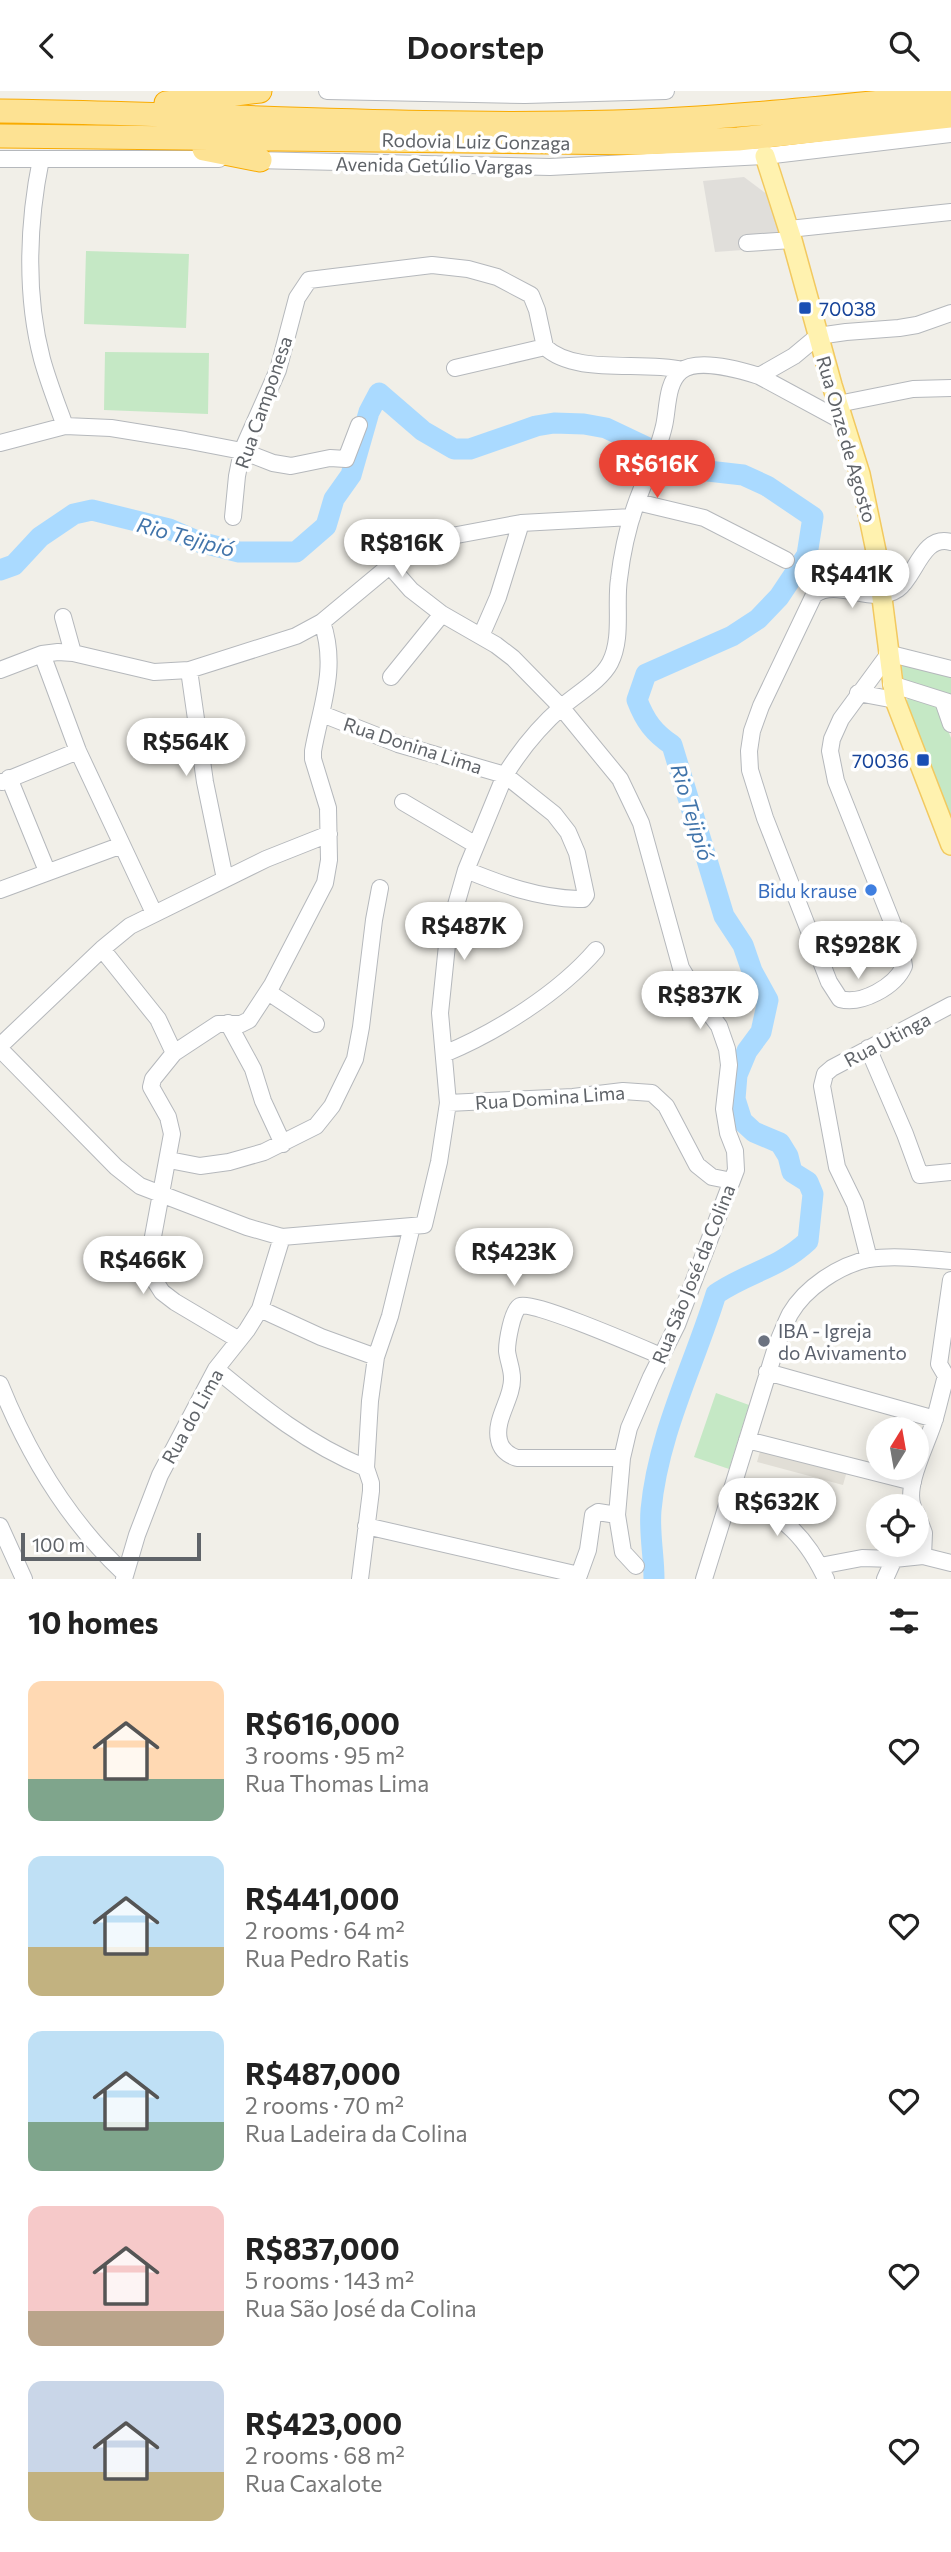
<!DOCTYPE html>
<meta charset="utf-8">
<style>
:root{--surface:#fff;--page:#f6f6f6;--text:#222;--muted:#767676;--accent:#ea4335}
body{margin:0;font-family:Commissioner,sans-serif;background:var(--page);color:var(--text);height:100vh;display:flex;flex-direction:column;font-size:26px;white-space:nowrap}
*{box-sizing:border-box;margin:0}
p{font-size:23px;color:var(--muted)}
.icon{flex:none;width:38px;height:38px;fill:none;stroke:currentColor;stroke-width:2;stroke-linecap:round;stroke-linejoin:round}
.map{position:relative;height:1488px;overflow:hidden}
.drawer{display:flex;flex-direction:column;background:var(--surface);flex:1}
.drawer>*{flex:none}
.needle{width:46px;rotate:11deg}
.tools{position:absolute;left:866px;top:1326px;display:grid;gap:14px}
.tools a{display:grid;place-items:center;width:63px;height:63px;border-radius:50%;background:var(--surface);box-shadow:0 4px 18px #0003;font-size:35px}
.scale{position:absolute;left:21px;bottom:18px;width:180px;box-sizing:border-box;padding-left:7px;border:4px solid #5f6368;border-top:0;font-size:19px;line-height:24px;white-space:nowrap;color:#5f6368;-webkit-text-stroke:5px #fff;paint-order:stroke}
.price{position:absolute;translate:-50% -60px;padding:0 16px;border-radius:24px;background:#fff;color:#222;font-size:23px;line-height:46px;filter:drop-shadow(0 2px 4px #0008)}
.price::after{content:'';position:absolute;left:50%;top:42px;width:21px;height:16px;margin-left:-10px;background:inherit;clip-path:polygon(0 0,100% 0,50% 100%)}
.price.selected{background:var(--accent);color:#fff}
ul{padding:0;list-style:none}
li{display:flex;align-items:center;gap:21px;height:175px;padding:0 28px}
li span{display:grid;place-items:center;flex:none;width:196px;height:140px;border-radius:14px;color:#555}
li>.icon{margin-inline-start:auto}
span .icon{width:84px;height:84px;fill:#fffc;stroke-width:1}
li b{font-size:30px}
h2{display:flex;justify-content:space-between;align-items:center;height:84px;padding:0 28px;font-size:30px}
header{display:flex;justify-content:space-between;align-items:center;height:91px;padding:0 28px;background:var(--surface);font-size:32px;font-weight:600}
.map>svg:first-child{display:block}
.industrial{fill:#e0deda}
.education{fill:#e1ded6}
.green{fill:#c5e8c5}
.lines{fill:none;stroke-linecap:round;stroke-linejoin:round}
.river{stroke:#aadaff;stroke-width:21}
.minor-casing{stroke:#b5b8bc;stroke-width:18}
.major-casing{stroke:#f2c960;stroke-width:22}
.highway-casing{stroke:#f9ab00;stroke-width:25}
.minor{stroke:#fff;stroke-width:16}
.major{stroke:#fff2af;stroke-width:19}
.highway{stroke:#fde293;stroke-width:23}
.transit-dot{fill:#1a4fb4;stroke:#fff;stroke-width:2.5}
.shop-dot{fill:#3f7fe0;stroke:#fff;stroke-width:2.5}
.worship-dot{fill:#6b7280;stroke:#fff;stroke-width:2.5}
.labels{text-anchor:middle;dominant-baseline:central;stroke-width:7;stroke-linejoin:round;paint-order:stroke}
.street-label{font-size:19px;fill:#5f6368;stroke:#fff}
.transit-label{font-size:19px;fill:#164399;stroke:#fff;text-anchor:start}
.shop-label{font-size:19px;fill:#366cbe;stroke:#fff;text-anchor:end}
.worship-label{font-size:19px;fill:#5b616d;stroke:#fff;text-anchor:start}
.water-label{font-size:21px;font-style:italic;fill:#4174aa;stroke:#fff}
</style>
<header><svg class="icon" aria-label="back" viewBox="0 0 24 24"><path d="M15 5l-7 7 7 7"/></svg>Doorstep<svg class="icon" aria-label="search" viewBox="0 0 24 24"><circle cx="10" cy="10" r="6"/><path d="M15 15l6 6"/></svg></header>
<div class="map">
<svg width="951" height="1488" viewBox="0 0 951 1488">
<rect width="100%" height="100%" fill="#f1efe8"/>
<path class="industrial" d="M744,86L768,104L783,156L715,161L703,90Z"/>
<path class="education" d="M761,1357L847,1380L843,1394L757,1371Z"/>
<path class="green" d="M86,160L189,163L186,237L84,233Z
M105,261L209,262L208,323L104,319Z
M901,573L951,586V605L904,594Z
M908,606L938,615L951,647V730L905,616Z
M716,1302L749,1314L729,1378L694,1366Z"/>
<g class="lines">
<path class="river" d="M0,479L14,474L40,446L74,423L92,419L169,438L199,451L239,461H296L326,435L334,408L351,384L369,321L379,302L423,340L454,358H470L536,335L554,332L584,333L606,337L646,356L708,380L743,384L767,395L813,426L807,464L779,506L758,528L732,545L646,583L637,609C645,630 654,642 672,654L724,825L743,854L752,880L768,909L761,941L747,960L737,984L735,1008L742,1030L754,1041L780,1052L788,1065L792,1081L808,1091L813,1103L808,1150C778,1178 748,1181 716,1203C694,1274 658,1343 651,1419C649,1442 654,1464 654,1488"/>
<defs>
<path id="minor" d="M327,0L525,4L666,0
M0,68H219
M41,68C28,131 25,204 42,268C48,290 57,313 65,335
M252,69L550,76L765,65L951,43
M789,138L951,121
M747,152L792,149
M455,277L545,256
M759,285L794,265L818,245L846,241L899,237L917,234L951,222
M838,313L913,298L951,297
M0,352L65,335L111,337L185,349L242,360L273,372L291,375L330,367L346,368L359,334
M637,411L704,427L786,469
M233,426L237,385L242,360L278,279L297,207L309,189L432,174L468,178L497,186L531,204L537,219L545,256C576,285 642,269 682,279
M63,526L73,562
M481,545L498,506L521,432
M887,562L951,578
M42,563L78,660L154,822
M888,564L841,628L832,648L830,660L836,690L900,851L904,875C895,896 861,914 840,908L829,891L765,727L750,679L749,660L752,640L761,615L814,504C838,486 872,516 898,498C916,485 922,443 951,451
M0,579L42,563L58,561L73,562L154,581L189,579L296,545L322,531L411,457L457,444L521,432L632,426
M189,579L205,691L225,788
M391,586L442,523
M891,593L951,612
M858,602L895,609
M943,610L951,633
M322,623L398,653L505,684L554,723L568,741L577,762L586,804L583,808H578C538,807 503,794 466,779
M9,687L47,780
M2,691L78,660
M403,711L476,754
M0,799L122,754
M102,858L158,928L174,962L153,988L151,996L168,1026L172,1043L152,1151L150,1171L155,1190L162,1201L175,1211L239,1249
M268,901L316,933
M228,932L253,978L263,1010L283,1053
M0,955L102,858L130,835L266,768L329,743
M868,957L905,1043L920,1084L951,1081
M0,958L116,1076L140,1095L247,1136L282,1146
M174,962L218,933H241L249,929L272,894L325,792L329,769L328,717L313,668V660C321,615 338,577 322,531
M444,963C497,941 559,902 596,859
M448,1012L573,1006L623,1000L652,1002L666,1015L697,1074L712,1086L732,1090
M169,1069L200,1075L229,1071L264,1061L316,1035L332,1015L355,968L361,936L374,829L380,797
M869,1168L855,1113L837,1076L822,995L825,983L832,977L951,914
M260,1218L321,1246L376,1266
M216,1278C263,1317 309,1354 366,1377
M767,1281L935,1328
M0,1293C29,1365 68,1430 125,1483
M747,1349L913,1391
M622,1367H517C508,1364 501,1359 499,1349C494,1328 513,1307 512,1287C512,1278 508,1269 507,1260C507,1251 512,1219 520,1215C532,1209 642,1257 661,1265
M729,1405C778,1419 804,1441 826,1488
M913,1416C904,1394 929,1350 935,1327C939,1313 942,1299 946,1285L939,1273L951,1189
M917,1423L924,1442L923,1465
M617,1424L623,1461L636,1475
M0,1435L24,1488
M366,1435L579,1484L588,1459L593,1424L598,1421L617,1424L622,1367L629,1337L651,1286L677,1234L736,1079L735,1060L728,1042L724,1018L729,974L727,958L719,935L704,915L681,877L641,732L620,688L561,616L513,567L496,554L442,523L411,499L389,474
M820,1475L862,1467L894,1468L923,1465L951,1472
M124,1488L137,1444L160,1384L216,1278L247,1239L260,1218L282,1146L424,1134L439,1071L448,1012L440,922L447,854L454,821L466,779L505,684C521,658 540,635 563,615C578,602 601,589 610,572C623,547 615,514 619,488C622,462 628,435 637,410C646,386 658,361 664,335C668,319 666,292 681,280C698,267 740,279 759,285L844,331
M360,1488L371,1400V1392L366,1377L370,1310L376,1266L390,1225L412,1135
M704,1488L777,1253C781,1244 785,1233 790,1223C805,1197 839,1174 869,1168C895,1164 925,1168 951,1170
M885,1488L894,1468"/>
<path id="major" d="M765,65L792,149L832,294L860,383L876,460L895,609L951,754"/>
<path id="highway" d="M166,12L260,0
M0,20C204,22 409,37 614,31C726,28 839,15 951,4
M0,45L640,52L738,48L951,25
M204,58L260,69"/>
</defs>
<use href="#minor" class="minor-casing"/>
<use href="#major" class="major-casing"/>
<use href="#highway" class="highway-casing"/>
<use href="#minor" class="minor"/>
<use href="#major" class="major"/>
<use href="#highway" class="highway"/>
</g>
<g class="transit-dot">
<rect x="798" y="210" width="14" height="14" rx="3.5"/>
<rect x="916" y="662" width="14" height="14" rx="3.5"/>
</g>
<circle class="shop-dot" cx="871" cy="799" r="7"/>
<circle class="worship-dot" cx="764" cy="1250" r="7"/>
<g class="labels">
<g class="street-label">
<text transform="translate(476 50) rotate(1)">Rodovia Luiz Gonzaga</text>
<text transform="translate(434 74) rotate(1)">Avenida Getúlio Vargas</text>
<text transform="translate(263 311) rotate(-71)">Rua Camponesa</text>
<text transform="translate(847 348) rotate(74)">Rua Onze de Agosto</text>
<text transform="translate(413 654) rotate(18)">Rua Donina Lima</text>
<text transform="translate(887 948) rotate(-28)">Rua Utinga</text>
<text transform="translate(550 1006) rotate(-4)">Rua Domina Lima</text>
<text transform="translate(693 1183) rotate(-68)">Rua São José da Colina</text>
<text transform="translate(192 1325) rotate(-61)">Rua do Lima</text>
</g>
<g class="transit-label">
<text x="819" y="217">70038</text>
<text x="909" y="669" text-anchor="end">70036</text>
</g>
<g class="shop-label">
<text x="857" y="799">Bidu krause</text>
</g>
<g class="worship-label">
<text x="778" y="1239">IBA - Igreja<tspan x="778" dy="22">do Avivamento</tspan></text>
</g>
<g class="water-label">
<text transform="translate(186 445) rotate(15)">Rio Tejipió</text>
<text transform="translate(693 721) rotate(73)">Rio Tejipió</text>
</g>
</g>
</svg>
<div class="tools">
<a><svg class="needle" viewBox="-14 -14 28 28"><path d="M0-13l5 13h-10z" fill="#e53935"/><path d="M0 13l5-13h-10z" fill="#767676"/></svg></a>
<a><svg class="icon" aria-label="locate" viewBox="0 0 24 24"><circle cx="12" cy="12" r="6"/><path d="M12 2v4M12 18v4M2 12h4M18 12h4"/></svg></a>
</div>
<div class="scale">100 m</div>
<b class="price selected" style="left:657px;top:409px">R$616K</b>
<b class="price" style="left:402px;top:488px">R$816K</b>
<b class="price" style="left:852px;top:519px">R$441K</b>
<b class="price" style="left:186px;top:687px">R$564K</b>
<b class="price" style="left:464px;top:871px">R$487K</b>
<b class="price" style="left:858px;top:890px">R$928K</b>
<b class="price" style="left:700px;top:940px">R$837K</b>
<b class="price" style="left:514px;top:1197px">R$423K</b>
<b class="price" style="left:143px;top:1205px">R$466K</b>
<b class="price" style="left:777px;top:1447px">R$632K</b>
</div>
<section class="drawer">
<h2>10 homes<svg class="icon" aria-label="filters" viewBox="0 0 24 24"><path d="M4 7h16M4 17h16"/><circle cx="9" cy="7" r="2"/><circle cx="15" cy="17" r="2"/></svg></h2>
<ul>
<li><span style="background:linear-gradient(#ffd9b3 70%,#7fa58c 0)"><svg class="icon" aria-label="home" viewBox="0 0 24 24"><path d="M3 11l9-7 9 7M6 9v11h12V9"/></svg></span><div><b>R$616,000</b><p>3 rooms · 95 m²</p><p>Rua Thomas Lima</p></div><svg class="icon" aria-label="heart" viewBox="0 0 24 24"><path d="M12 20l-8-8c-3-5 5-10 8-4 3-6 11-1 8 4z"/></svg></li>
<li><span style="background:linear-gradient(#bfe0f5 65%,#c2b280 0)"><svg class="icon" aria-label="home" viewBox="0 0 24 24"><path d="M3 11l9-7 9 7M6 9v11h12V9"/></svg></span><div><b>R$441,000</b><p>2 rooms · 64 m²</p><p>Rua Pedro Ratis</p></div><svg class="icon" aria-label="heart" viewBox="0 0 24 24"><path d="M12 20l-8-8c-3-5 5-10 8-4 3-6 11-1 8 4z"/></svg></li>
<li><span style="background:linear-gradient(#bfe0f5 65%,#7fa58c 0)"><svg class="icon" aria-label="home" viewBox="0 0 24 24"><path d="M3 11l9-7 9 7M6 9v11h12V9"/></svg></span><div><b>R$487,000</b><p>2 rooms · 70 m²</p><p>Rua Ladeira da Colina</p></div><svg class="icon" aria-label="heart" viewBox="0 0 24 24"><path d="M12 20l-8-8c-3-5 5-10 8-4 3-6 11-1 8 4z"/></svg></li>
<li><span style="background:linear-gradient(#f6c9c9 75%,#b9a48a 0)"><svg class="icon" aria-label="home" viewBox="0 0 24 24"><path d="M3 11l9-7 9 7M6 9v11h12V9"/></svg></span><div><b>R$837,000</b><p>5 rooms · 143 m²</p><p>Rua São José da Colina</p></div><svg class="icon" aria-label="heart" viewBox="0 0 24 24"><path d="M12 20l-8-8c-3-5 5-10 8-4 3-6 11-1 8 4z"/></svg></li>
<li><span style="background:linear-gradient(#c9d6e8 65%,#c2b280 0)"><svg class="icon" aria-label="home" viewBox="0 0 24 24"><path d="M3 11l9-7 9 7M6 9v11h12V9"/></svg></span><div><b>R$423,000</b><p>2 rooms · 68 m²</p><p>Rua Caxalote</p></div><svg class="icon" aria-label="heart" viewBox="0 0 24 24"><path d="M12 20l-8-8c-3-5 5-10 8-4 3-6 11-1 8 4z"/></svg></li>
</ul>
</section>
